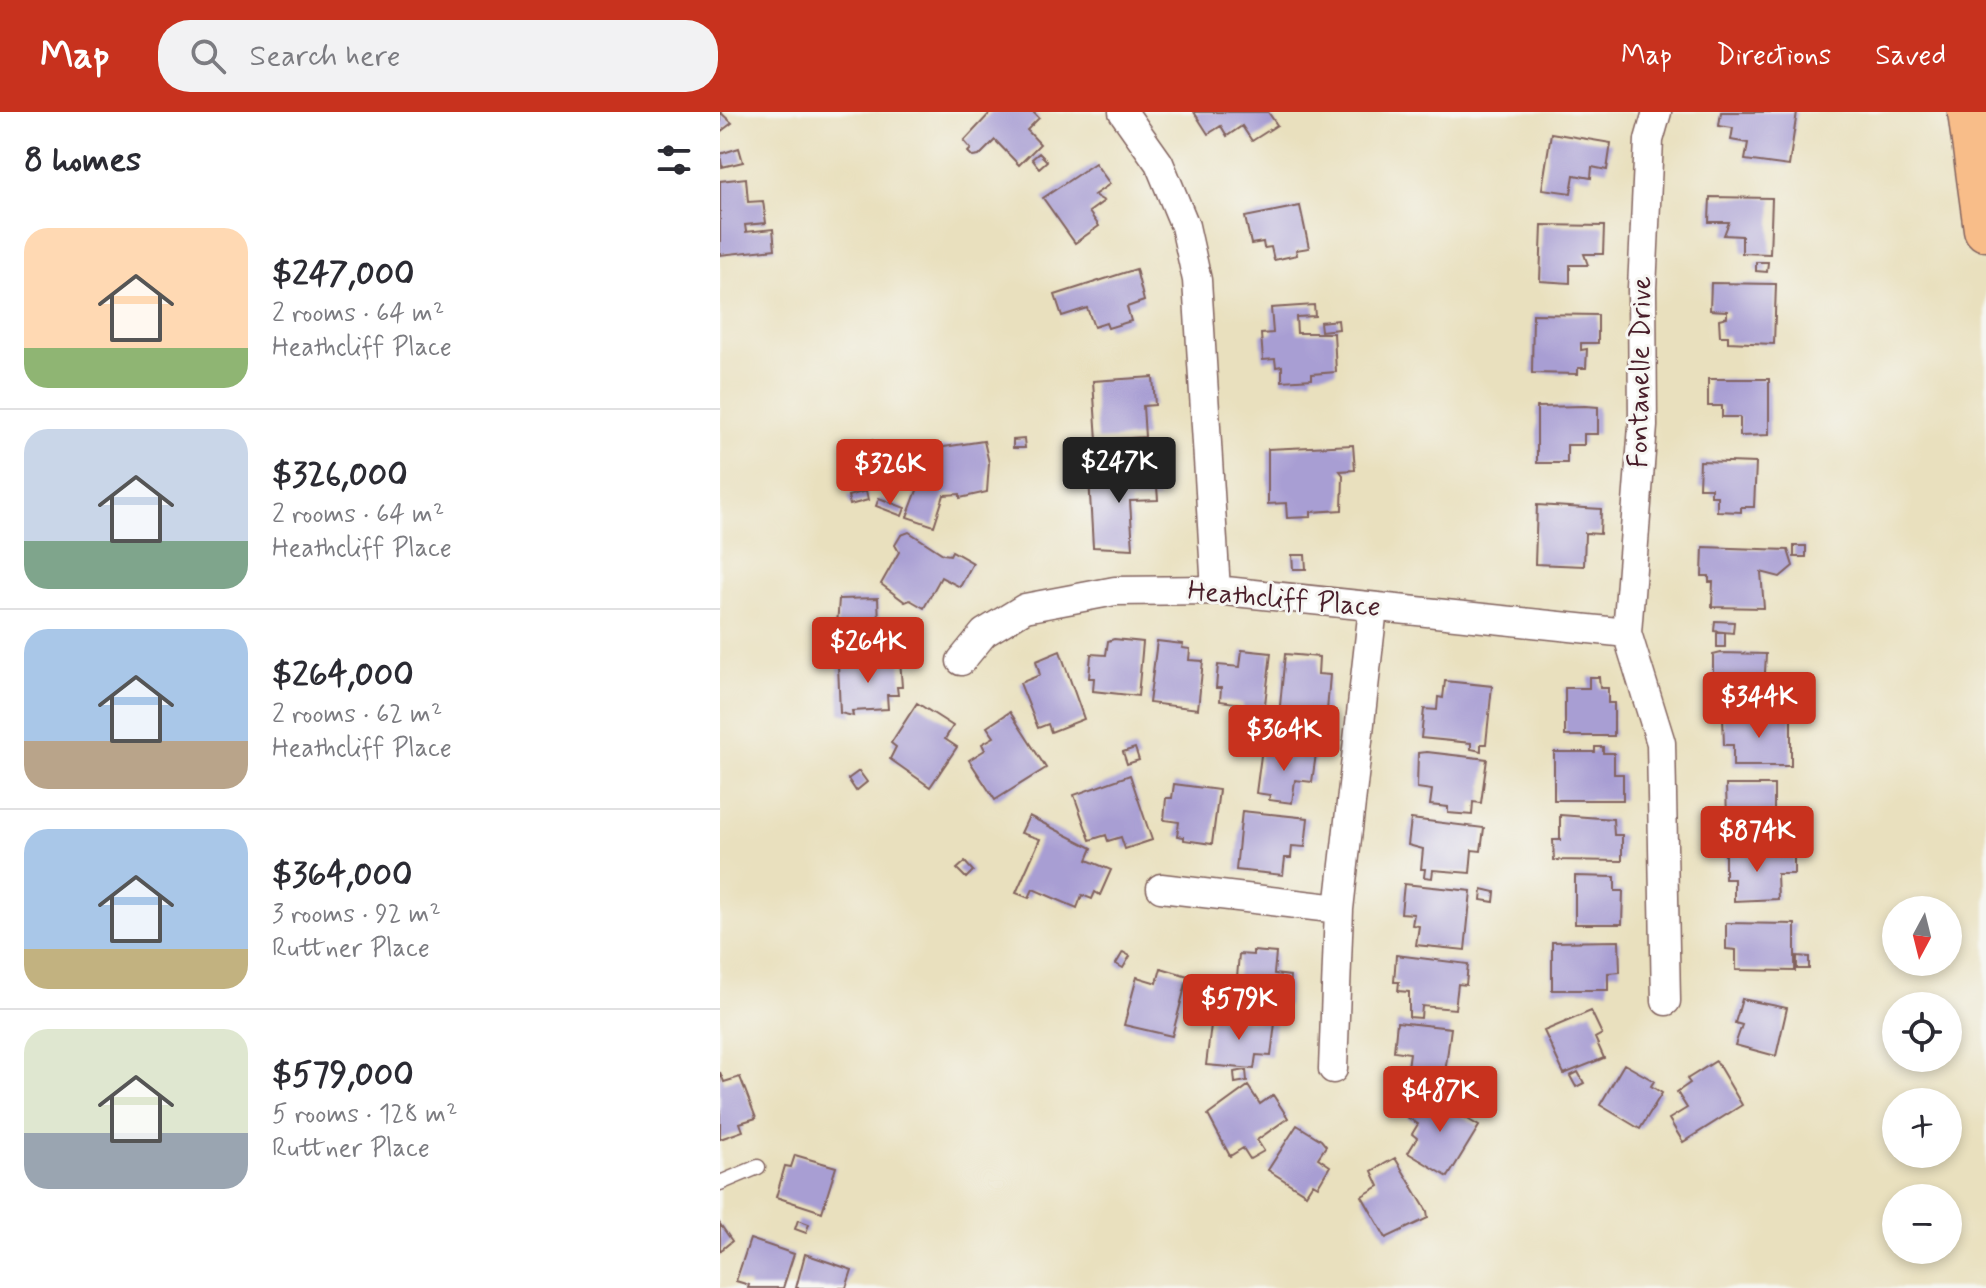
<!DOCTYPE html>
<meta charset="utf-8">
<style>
:root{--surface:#fff;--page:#f2f2f3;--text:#2b2b33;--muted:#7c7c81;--line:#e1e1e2;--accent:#c8321e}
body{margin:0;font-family:Mynerve,sans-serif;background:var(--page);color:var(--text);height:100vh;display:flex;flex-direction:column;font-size:30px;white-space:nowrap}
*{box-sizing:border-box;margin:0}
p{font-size:26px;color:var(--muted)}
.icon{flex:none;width:44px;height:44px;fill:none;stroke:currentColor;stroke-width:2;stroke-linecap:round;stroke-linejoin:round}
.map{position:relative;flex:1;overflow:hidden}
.drawer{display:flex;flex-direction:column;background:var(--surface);width:720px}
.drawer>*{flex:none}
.needle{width:52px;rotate:187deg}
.buttons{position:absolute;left:1162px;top:784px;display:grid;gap:16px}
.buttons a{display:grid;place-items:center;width:80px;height:80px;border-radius:50%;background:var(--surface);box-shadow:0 4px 12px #0003;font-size:40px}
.price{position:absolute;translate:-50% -68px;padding:0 18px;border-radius:8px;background:var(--accent);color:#fff;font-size:26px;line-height:52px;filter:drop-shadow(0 2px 4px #0008)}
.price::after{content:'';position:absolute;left:50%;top:48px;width:24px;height:18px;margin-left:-12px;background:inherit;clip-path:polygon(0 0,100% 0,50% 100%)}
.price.selected{background:#222;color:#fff}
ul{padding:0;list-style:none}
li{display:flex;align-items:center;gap:24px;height:200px;padding:0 24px}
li+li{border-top:2px solid var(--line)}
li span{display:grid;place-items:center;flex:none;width:224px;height:160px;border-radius:24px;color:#555}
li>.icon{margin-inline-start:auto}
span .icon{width:96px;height:96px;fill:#fffc;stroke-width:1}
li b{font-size:34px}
h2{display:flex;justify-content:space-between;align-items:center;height:96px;padding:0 24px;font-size:34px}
header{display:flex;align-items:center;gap:48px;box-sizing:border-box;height:112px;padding:0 40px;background:var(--accent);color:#fff}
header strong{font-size:38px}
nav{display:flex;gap:44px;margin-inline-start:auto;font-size:28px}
.search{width:560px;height:72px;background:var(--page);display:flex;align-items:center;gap:20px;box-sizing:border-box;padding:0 28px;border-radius:32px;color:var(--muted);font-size:30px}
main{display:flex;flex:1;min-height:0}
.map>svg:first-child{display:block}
.building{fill:#a89ed3}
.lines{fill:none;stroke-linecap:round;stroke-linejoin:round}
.service-casing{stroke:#82635e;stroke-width:17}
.minor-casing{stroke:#82635e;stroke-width:31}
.motorway-casing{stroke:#82635e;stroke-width:47}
.service{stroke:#fff;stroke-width:14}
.minor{stroke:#fff;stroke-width:28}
.motorway{stroke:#f8bd89;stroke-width:44}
.labels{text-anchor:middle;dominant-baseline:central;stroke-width:6;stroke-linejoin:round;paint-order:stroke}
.street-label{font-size:28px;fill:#4a1f2b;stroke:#f6f6f2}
</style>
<header>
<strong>Map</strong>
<div class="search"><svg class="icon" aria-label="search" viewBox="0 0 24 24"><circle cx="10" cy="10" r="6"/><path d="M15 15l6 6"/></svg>Search here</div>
<nav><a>Map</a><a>Directions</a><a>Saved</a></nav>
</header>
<main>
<section class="drawer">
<h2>8 homes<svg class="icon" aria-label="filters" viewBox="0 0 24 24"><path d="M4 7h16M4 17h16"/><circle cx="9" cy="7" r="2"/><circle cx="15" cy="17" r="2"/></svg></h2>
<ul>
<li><span style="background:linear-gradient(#ffd9b3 75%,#8fb573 0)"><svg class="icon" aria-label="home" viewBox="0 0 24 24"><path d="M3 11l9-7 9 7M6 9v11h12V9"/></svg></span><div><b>$247,000</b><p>2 rooms · 64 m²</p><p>Heathcliff Place</p></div></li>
<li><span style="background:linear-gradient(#c9d6e8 70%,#7fa58c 0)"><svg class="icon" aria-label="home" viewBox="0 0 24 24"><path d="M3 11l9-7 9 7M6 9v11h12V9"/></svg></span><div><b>$326,000</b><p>2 rooms · 64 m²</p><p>Heathcliff Place</p></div></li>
<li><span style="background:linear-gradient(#a9c7e8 70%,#b9a48a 0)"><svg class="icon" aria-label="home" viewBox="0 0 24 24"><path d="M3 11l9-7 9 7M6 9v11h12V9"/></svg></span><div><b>$264,000</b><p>2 rooms · 62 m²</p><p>Heathcliff Place</p></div></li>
<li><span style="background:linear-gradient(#a9c7e8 75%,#c2b280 0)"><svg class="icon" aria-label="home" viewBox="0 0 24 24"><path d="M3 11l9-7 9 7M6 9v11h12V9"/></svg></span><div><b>$364,000</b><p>3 rooms · 92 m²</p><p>Ruttner Place</p></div></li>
<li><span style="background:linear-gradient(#dfe7d0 65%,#9aa5b1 0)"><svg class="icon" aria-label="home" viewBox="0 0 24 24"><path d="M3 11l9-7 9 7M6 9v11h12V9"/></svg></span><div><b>$579,000</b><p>5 rooms · 128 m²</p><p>Ruttner Place</p></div></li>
</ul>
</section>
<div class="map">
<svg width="1266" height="1176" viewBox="0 0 1266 1176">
<rect width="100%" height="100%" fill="#f6f6f2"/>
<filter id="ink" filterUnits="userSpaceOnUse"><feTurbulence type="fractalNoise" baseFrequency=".0125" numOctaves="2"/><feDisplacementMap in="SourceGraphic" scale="16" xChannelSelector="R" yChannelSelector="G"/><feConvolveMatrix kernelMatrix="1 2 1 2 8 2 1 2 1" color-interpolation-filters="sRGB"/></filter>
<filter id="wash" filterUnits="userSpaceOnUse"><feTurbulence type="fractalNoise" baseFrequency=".006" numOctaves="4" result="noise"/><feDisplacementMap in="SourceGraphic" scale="32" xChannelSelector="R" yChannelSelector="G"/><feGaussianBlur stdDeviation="1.8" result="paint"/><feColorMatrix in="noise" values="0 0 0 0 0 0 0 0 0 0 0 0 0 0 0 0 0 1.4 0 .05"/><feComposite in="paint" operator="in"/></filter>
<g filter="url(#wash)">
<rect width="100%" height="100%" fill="#e9e0be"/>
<g id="blocks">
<path class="building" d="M0,0L12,11L0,20Z
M271,0H313L319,6L307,18L320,32L299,53L275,28L259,44L253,45L248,40L251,37L244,29Z
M474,0H548L557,13L532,29L522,14L507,24L501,14L488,22Z
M1001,0H1077L1069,54L1025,48L1028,31L1011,28L1013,16L999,14Z
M831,21L891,31L887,58L872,55L871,66L854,63L851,81L822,77Z
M19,36L23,50L2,55L0,42Z
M319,41L327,49L319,56L312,47Z
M375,51L390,72L374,83L384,89L369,100L379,114L355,131L323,86Z
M26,66L28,90L43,89L46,111L25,113L26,120L53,117L55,137L0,143V69Z
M990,85L1052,86L1050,142L1022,141V124L1004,123L1009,110H989Z
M580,94L589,136L576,138L577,143L554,148L551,135L544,136L543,130L531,132L525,105Z
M822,113L884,114L883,142H864L868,153H850V171L820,169Z
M1036,150H1048L1047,160L1036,159Z
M416,157L424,189L407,195L411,209L388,216L386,211L374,215L367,196L342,204L335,183Z
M991,171L1056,172L1054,232L1008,230V224H1000L999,207L1007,205V199L990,198Z
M594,193L595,204L576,205L577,221H614L616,260L592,262V267L562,269V254L556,255L555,247L543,248L541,222L553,221L551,196Z
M813,202L878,203V231H861V238L867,237L866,256H858V262L812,261Z
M618,208L619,217L601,219L600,210Z
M433,265L435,293L423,294L425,325L377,328L373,269Z
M988,267H1049V323L1020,324V305H1002V294H988Z
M865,294L878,295V322H864V333H847V351H817V295Z
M304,327L305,336H293V328Z
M152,328L159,336L149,344L143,335Z
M264,329L269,351L267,380L240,386V382L224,383L214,414L187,405L199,373L197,339Z
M633,333L635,358L620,359L623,363L622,398L591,400V405L567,406L566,391L548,392V337Z
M163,345L167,351L155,360L151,354Z
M980,349L1036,351L1034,395H1021V400L997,399V384H991V376H979Z
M423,351L424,361H436L438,388L410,389L413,437L373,435L369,365L421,362L406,361V352Z
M146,379L148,388L130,393L128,384Z
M159,386L185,396L182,404L156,394Z
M817,393L881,397L880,422L865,421L864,454L815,452Z
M189,420L223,442L230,443L232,439L253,451L240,475L221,465L204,496L190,488L185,490L161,472L179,440L175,433L181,423Z
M1074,434H1086V445H1074Z
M983,435L1068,438L1073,454L1060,465L1041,460L1044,496L992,495L993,470H989V464H982Z
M572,443H585L586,457H573Z
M158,486L159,511L181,512V541H119V526L113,527L112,513H117L119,487Z
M995,509L1014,510L1013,521L994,519Z
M997,521H1005V535H997Z
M394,527L423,530L418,584L373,579L374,566H369L371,542L386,543L388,529Z
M437,529L463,532L462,536L470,537L469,548L483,549L478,597L429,591Z
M522,538L551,541L543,609L522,607L523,592L500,589L501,576H496L498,553L520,555Z
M340,539L364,607L331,620L328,612L318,616L300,571L320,563L316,549Z
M1001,541L1046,542L1043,596H1032V588L1002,590V568L993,569V543Z
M565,542L599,545L598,562L610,563L606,611L559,604Z
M180,547L182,575H177L178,583H167L168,597L132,599L133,604L120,601L118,552Z
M869,565H879L880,576H888V591H894V624H845V576H869Z
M725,569L772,574L766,632H761V639L751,637V631L701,626L704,597L717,598L718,585L723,586Z
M197,591L233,614L225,627L237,635L210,675L170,647L176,635L171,631Z
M290,600L326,656L275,688L249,648L265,638L262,632L274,625L267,615Z
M1071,604V654H1013V633H1004L1003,605Z
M875,635H883V641H894V662H903V688H834V640H875Z
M415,636L419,648L407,652L403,640Z
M542,636L596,642L592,670L575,668L572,691L549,688L550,683L536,681Z
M707,640L767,647L761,691L753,690L752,703L728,701V695L710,693L712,678L697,676L698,641Z
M139,659L147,670L136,679L128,667Z
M410,663L432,728L405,737L401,725L388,729L386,723L370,728L354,683Z
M454,672L499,678L492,732L464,728V725L457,724L459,710L444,708L446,686H452Z
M1006,673H1054V719L1012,720V707L1007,706Z
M522,699L588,706L585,735L572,734L571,746H565L563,763L516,758Z
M840,703L893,707L894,723H902V749L834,748L833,728H840Z
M1060,703H1072L1071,714H1060Z
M309,704L372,736L367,748L391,758L380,783L375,780L372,787L362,783L357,796L313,777L309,786L296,781L320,727L301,721Z
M691,707L764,716L761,739L752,738L750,761L713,758L712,766L704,765L705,757H701L703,737L688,733Z
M1057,740V743H1074V762H1057L1058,787L1014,789V767H1005V741Z
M245,750L253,759L246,766L237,757Z
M855,764L895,765V779H903L902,812H855Z
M684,772L751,779L745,838L696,833L699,814L692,813L694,802L681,801Z
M762,777L775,780L774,790L761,788Z
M1006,811L1075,812V859L1016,858V838L1006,837Z
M899,829L900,860L888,861V878H832V830Z
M533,839L556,841L554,862L570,864L568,894L515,889L519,842L533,843Z
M403,840L410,844L403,856L396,852Z
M676,843L748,852L746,873L738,872L735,897L702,894L701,906L689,905V880L678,879L679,870H674Z
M1077,844L1089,845V857H1077Z
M441,856L468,864L452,924L404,913L417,865L437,871Z
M1022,887L1067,896L1056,944L1015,933L1022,913L1015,911Z
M871,899L882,922L875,926L884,946L844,962L824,919Z
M492,905L555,911L551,944L536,943L534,957L486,953Z
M677,910L731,916L725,961L713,960L712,965L687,962L690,941L674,939Z
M996,949L1022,993L963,1030L949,1007L967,996L957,980L970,971L967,967Z
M904,952L934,969L931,974L942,981L920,1017L880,993Z
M526,958L527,969L515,971L514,960Z
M0,960L4,970L20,965L36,1006L20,1011L23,1019L0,1027Z
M858,960L864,971L856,975L850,964Z
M528,974L540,992L553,983L568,1006L537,1028L544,1039L530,1047L523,1036L510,1044L488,1003Z
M703,980L759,1014L728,1065L688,1041L697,1026L692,1022L698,1012L687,1005Z
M577,1013L601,1028L606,1034L598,1046L610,1054L598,1074L593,1071L586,1082L548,1058Z
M75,1043L116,1055L102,1100L56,1085L65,1054L71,1055Z
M675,1046L707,1099L708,1106L666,1126L642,1084L659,1074L652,1059Z
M78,1108L89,1112L86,1121L75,1117Z
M0,1112L12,1129L0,1139Z
M30,1127L74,1142L63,1176H28L29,1173L16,1169Z
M85,1142L132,1158L126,1176H76Z"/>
</g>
</g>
<g filter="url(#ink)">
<use href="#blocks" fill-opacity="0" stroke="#82635e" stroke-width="2"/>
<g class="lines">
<defs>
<path id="service" d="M0,1071L38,1055"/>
<path id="minor" d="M403,0L439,51L465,114L477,168L496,478
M937,0L929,28L922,177L923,314L907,521L941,631L946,889
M241,549L264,521L305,496L395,479L496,478L907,521
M441,776L619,797
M613,957L619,797L653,496"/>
<path id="motorway" d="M1250,0L1266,117"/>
</defs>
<use href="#service" class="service-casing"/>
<use href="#minor" class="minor-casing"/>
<use href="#motorway" class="motorway-casing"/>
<use href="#service" class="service"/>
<use href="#minor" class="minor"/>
<use href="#motorway" class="motorway"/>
</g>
</g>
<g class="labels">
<g class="street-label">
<text transform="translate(921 260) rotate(-89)">Fontanelle Drive</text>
<text transform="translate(564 488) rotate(5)">Heathcliff Place</text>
</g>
</g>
</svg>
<div class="buttons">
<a><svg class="needle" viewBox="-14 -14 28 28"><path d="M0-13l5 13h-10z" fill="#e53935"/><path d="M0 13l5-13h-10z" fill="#7c7c81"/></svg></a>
<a><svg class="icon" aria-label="locate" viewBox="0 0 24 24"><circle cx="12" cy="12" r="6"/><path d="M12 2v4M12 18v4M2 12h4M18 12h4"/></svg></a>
<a>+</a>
<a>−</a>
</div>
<b class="price selected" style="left:399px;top:393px">$247K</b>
<b class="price" style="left:170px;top:395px">$326K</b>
<b class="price" style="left:148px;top:573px">$264K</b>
<b class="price" style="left:1039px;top:628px">$344K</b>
<b class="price" style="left:564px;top:661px">$364K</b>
<b class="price" style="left:1037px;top:762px">$874K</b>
<b class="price" style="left:519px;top:930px">$579K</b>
<b class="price" style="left:720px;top:1022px">$487K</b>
</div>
</main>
